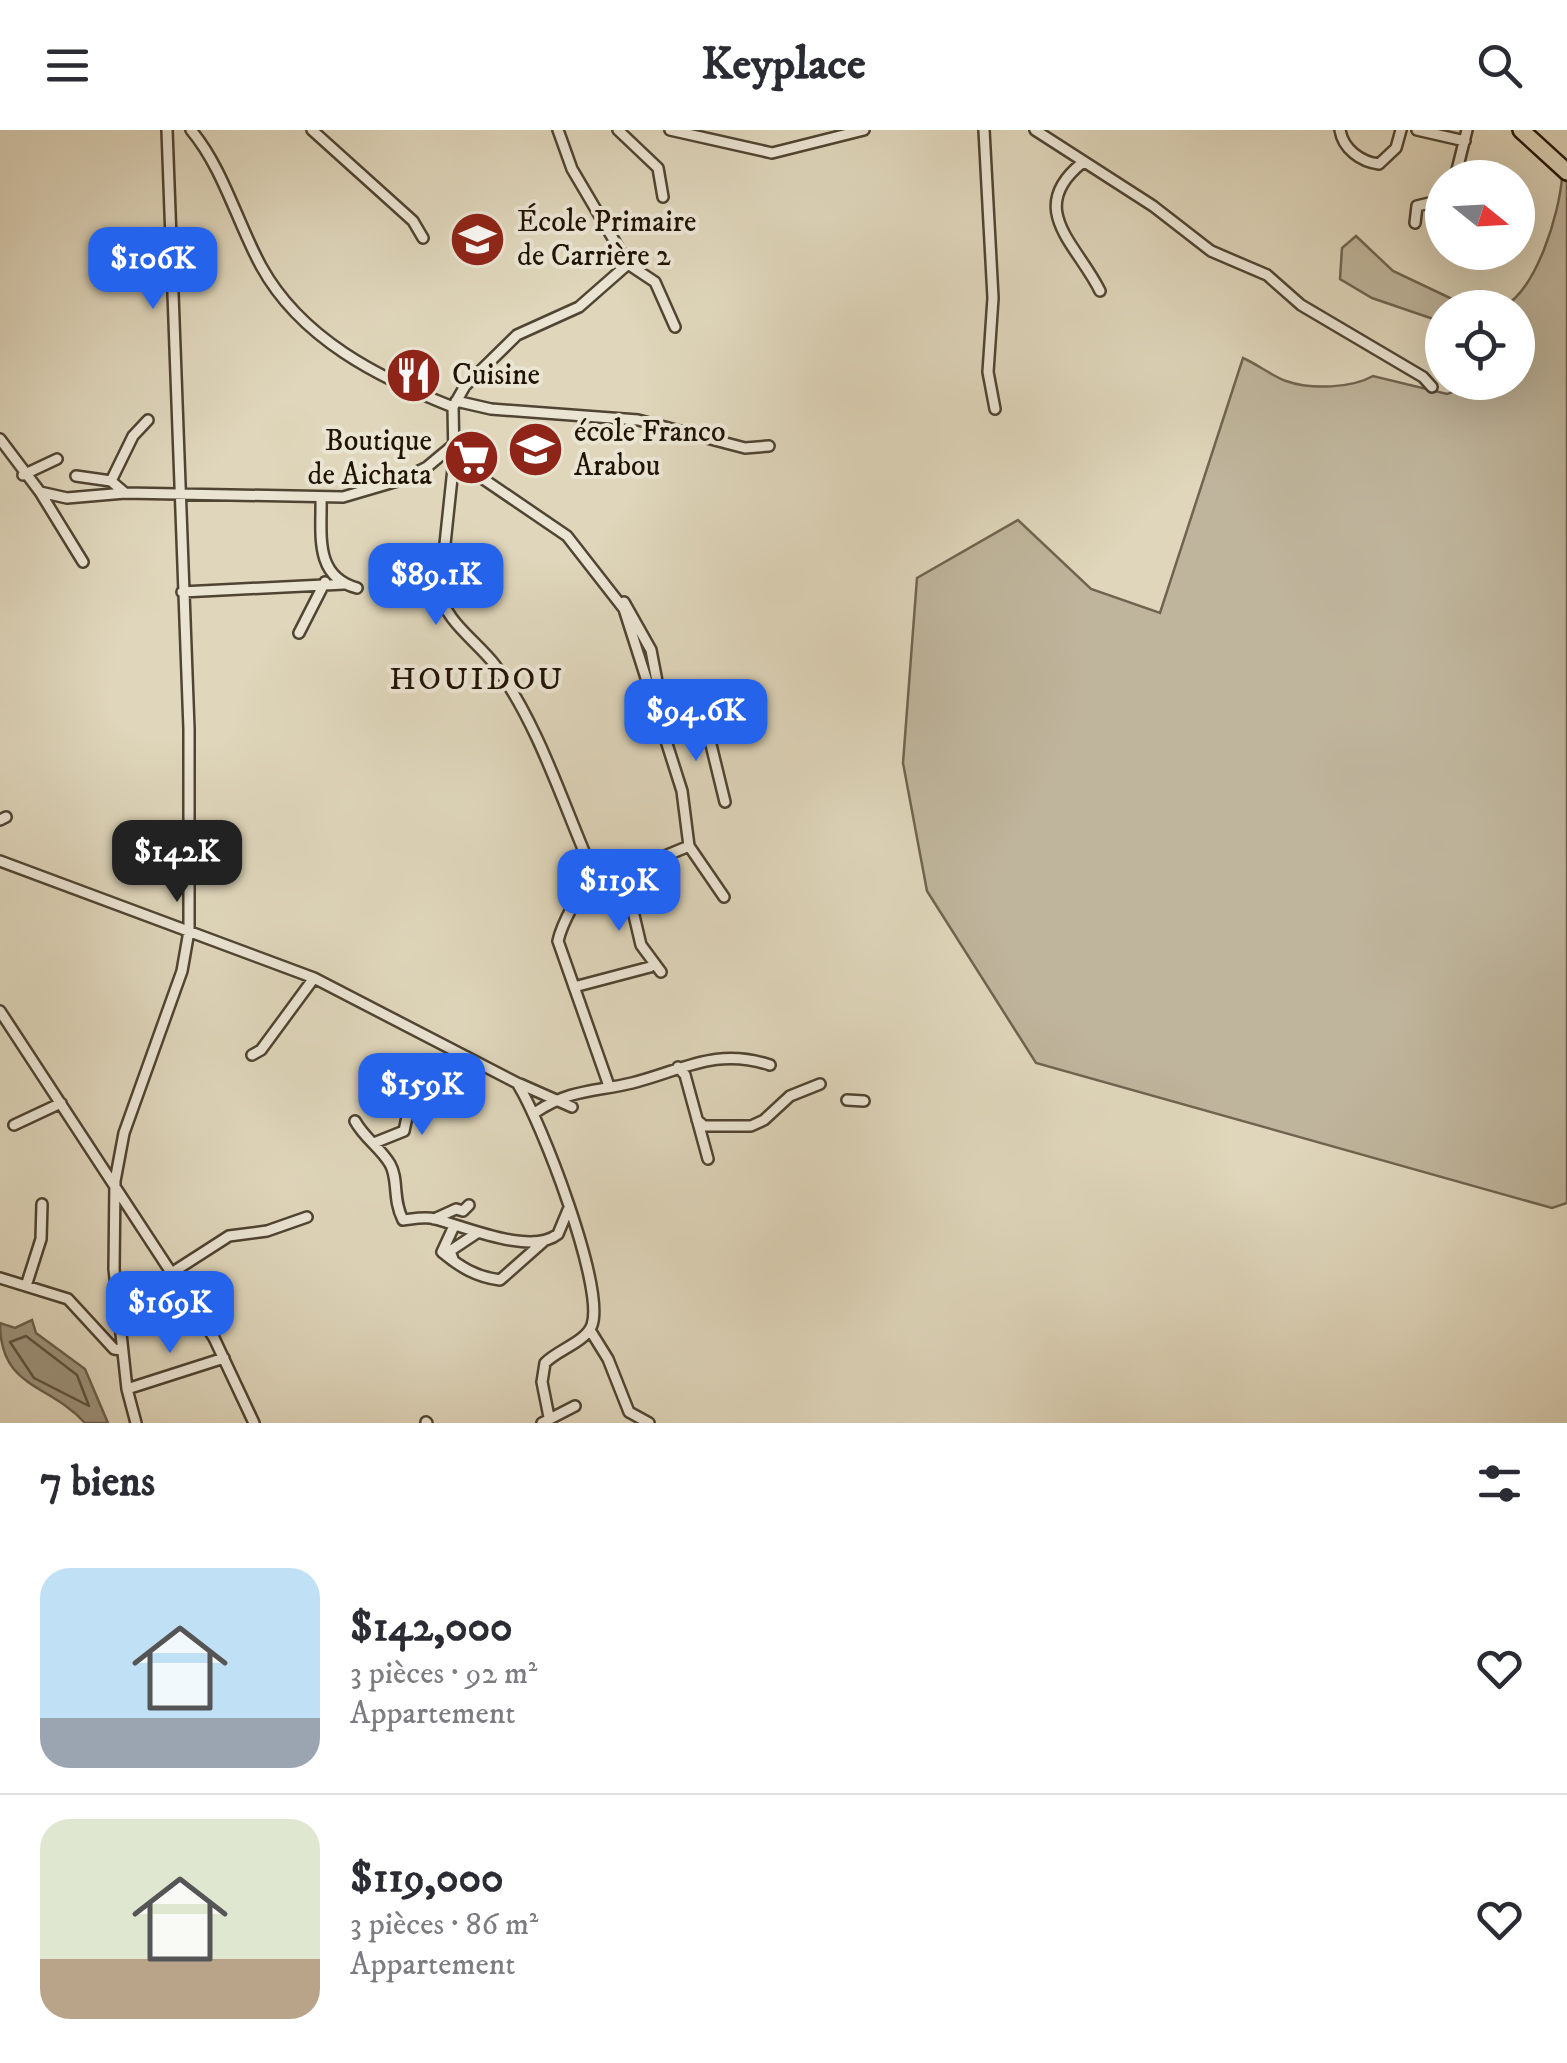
<!DOCTYPE html>
<html lang="fr">
<meta charset="utf-8">
<style>
:root{--surface:#fff;--page:#f7f7f7;--text:#2b2b33;--muted:#7c7c81;--line:#e1e1e2;--accent:#2563eb}
body{margin:0;font-family:"IM FELL DW Pica",serif;background:var(--page);color:var(--text);height:100vh;display:flex;flex-direction:column;font-size:38px;white-space:nowrap}
*{box-sizing:border-box;margin:0}
p{font-size:32px;color:var(--muted)}
.icon{flex:none;width:55px;height:55px;fill:none;stroke:currentColor;stroke-width:2;stroke-linecap:round;stroke-linejoin:round}
.map{position:relative;height:1293px;overflow:hidden}
.details{display:flex;flex-direction:column;background:var(--surface);flex:1}
.details>*{flex:none}
.needle{width:65px;rotate:108deg}
.buttons{position:absolute;left:1425px;top:30px;display:grid;gap:20px}
.buttons a{display:grid;place-items:center;width:110px;height:110px;border-radius:50%;background:var(--surface);box-shadow:0 10px 40px #0002;font-size:50px}
.price{position:absolute;translate:-50% -85px;padding:0 22px;border-radius:20px;background:var(--accent);color:#fff;font-size:32px;line-height:65px;filter:drop-shadow(0 2px 5px #0008)}
.price::after{content:'';position:absolute;left:50%;top:60px;width:30px;height:22px;margin-left:-15px;background:inherit;clip-path:polygon(0 0,100% 0,50% 100%)}
.price.on{background:#222;color:#fff}
ul{padding:0;list-style:none}
li{display:flex;align-items:center;gap:30px;height:250px;padding:0 40px}
li+li{border-top:2px solid var(--line)}
li span{display:grid;place-items:center;flex:none;width:280px;height:200px;border-radius:30px;color:#555}
li>.icon{margin-inline-start:auto}
span .icon{width:120px;height:120px;fill:#fffc;stroke-width:1}
li b{font-size:42px}
h2{display:flex;justify-content:space-between;align-items:center;height:120px;padding:0 40px;font-size:42px}
header{display:flex;justify-content:space-between;align-items:center;height:130px;padding:0 40px;background:var(--surface);font-size:45px;font-weight:700}
.map>svg:first-child{display:block}
.green{fill:#bfb59c;stroke:#706450;stroke-width:2.5}
.water{fill:#9e947d;stroke:#6c614d;stroke-width:2.5}
.lines{fill:none;stroke-linecap:round;stroke-linejoin:round}
.shore{stroke:#605440;stroke-width:2.5}
.street-casing{stroke:#504432;stroke-width:14}
.highway-casing{stroke:#211404;stroke-width:20}
.street{stroke:#eae4d3;stroke-width:9}
.highway{stroke:#dfd6bb;stroke-width:15}
.labels{text-anchor:middle;dominant-baseline:central;stroke-width:8;stroke-linejoin:round;paint-order:stroke}
.poi-label{font-size:30px;fill:#211404;stroke:#eae4d3;text-anchor:start}
.neighbourhood-label{font-size:32px;letter-spacing:2.5px;fill:#211404;stroke:#eae4d3}
</style>
<header><svg class="icon" aria-label="menu" viewBox="0 0 24 24"><path d="M4 6h16M4 12h16M4 18h16"/></svg>Keyplace<svg class="icon" aria-label="search" viewBox="0 0 24 24"><circle cx="10" cy="10" r="6"/><path d="M15 15l6 6"/></svg></header>
<div class="map">
<svg width="1567" height="1293" viewBox="0 0 1567 1293">
<rect width="100%" height="100%" fill="#dfd6bb"/>
<filter id="stains"><feTurbulence type="fractalNoise" baseFrequency=".002" numOctaves="4"/><feColorMatrix values="0 0 0 0 .2 0 0 0 0 .09 0 0 0 0 .02 0 0 0 .5 -.17"/></filter>
<radialGradient id="worn" r=".72"><stop offset=".6" stop-color="#630" stop-opacity="0"/><stop offset="1" stop-color="#630" stop-opacity=".3"/></radialGradient>
<path class="green" d="M1562,48L1567,52V1073L1552,1078L1036,933L927,761L903,633L917,448L1018,390L1091,459L1160,483L1243,228C1257,234 1272,246 1286,251C1311,260 1352,258 1373,246L1447,264L1456,261L1461,253L1518,252V178L1503,177C1537,159 1559,84 1562,48Z
M1356,106L1393,141L1469,177L1442,178V192L1372,168L1340,149L1342,118Z"/>
<path class="water" d="M32,1190L36,1203L85,1239L108,1293H85C49,1253 0,1259 0,1193L15,1198Z"/>
<g class="lines">
<path class="shore" d="M26,1206L77,1245L89,1276L34,1248L10,1212Z"/>
<defs>
<path id="street" d="M191,0C223,38 237,92 261,136C301,209 379,248 453,277
M312,0L413,91L423,108
M558,0L572,39L628,134L655,152L675,197
M618,0L658,38L663,67
M670,0L772,23L864,0
M984,0L993,168L988,242L995,279
M1035,0L1153,76L1211,121L1267,145L1301,175L1423,247L1432,257
M1340,0C1343,19 1361,32 1379,34L1396,18L1401,0
M1417,0L1465,11
M1082,33C1025,79 1077,114 1100,161
M1455,48L1467,0
M1415,93L1417,76L1442,70
M456,271L491,279L638,290L745,318L769,316
M0,309L40,362L83,432
M454,329L567,406L624,479L682,661L689,716L724,767
M23,345L57,329
M76,346L111,351
M40,362L67,368L125,363L343,367L401,350L427,337L451,317
M125,363L111,351L133,306L148,290
M321,367C322,403 313,446 357,458
M182,462L344,454
M624,472L651,520L660,567L680,589
M299,503L325,452
M674,583L688,578L704,586L725,672
M0,690L6,687
M0,731L314,848L517,953C541,990 605,1157 592,1195C586,1212 557,1220 545,1233L542,1252L549,1287
M624,743L641,815L661,842
M588,748L624,743L689,716
M574,857L650,837
M0,881L214,1208L254,1293
M252,925L261,920L314,848
M678,937L685,945L708,1029
M520,954L572,977
M609,956L558,811C564,782 587,762 588,731C560,665 537,593 495,535C477,511 444,491 440,461L454,329L453,277L465,256L517,205L579,177L628,134
M847,970L864,971
M536,982C571,959 594,962 632,953C683,940 716,917 770,935
M697,990L704,996H751L764,990L790,966L820,954
M355,991C365,1009 380,1017 390,1034C399,1050 392,1068 403,1090C413,1089 425,1086 435,1089C464,1096 531,1126 558,1104L568,1080
M14,995L61,973
M374,1013L404,1001L410,973L406,954
M434,1089L456,1079L463,1081L469,1075
M454,1096L442,1122C460,1137 476,1147 500,1150L543,1112
M453,1129L450,1121L477,1103
M173,1142L229,1106L267,1101L307,1087
M0,1148L68,1169L114,1219L122,1220
M26,1156L41,1109L42,1074
M590,1200L608,1229L629,1282L649,1293
M127,1259L224,1228
M426,1292L427,1293
M136,1293L127,1259L114,1139L115,1051L124,1003L182,841L189,801V599L167,0
M542,1293L575,1276"/>
<path id="highway" d="M1521,0L1567,42"/>
</defs>
<use href="#street" class="street-casing"/>
<use href="#highway" class="highway-casing"/>
<use href="#street" class="street"/>
<use href="#highway" class="highway"/>
</g>
<defs>
<symbol id="school-disc" viewBox="-11 -11 22 22"><circle r="9.5" fill="#8f2418" stroke="#eae4d3"/><path d="M0-5L7-2L0 1L-7-2ZM-4 1L0 2.5L4 1V4Q0 6-4 4Z" fill="#fff"/></symbol>
<symbol id="restaurant-disc" viewBox="-11 -11 22 22"><circle r="9.5" fill="#8f2418" stroke="#eae4d3"/><path d="M-5-6h1v4h1v-4h1v4h1v-4h1v5L-1.5 .5V6h-2V.5L-5-1ZM5-6V6H3V1.5H1.5Q1.5-4 5-6Z" fill="#fff"/></symbol>
<symbol id="supermarket-disc" viewBox="-11 -11 22 22"><circle r="9.5" fill="#8f2418" stroke="#eae4d3"/><path d="M-6-5.5h2.5l.6 2H6L4.5 2H-2.5L-4.4-4H-6ZM-1.5 3.2a1.3 1.3 0 1 0 .1 0ZM3 3.2a1.3 1.3 0 1 0 .1 0Z" fill="#fff"/></symbol>
</defs>
<g fill-rule="evenodd">
<use href="#school-disc" x="446" y="78" width="63" height="63"/>
<use href="#restaurant-disc" x="382" y="214" width="63" height="63"/>
<use href="#school-disc" x="504" y="288" width="63" height="63"/>
<use href="#supermarket-disc" x="440" y="296" width="63" height="63"/>
</g>
<g class="labels">
<g class="poi-label">
<text x="517" y="92">École Primaire<tspan x="517" dy="34">de Carrière 2</tspan></text>
<text x="452" y="245">Cuisine</text>
<text x="574" y="302">école Franco<tspan x="574" dy="34">Arabou</tspan></text>
<text x="432" y="311" text-anchor="end">Boutique<tspan x="432" dy="34">de Aichata</tspan></text>
</g>
<g class="neighbourhood-label">
<text x="477" y="550">HOUIDOU</text>
</g>
</g>
<rect width="100%" height="100%" filter="url(#stains)"/>
<rect width="100%" height="100%" fill="url(#worn)"/>
</svg>
<div class="buttons">
<a><svg class="needle" viewBox="-14 -14 28 28"><path d="M0-13l5 13h-10z" fill="#e53935"/><path d="M0 13l5-13h-10z" fill="#7c7c81"/></svg></a>
<a><svg class="icon" aria-label="locate" viewBox="0 0 24 24"><circle cx="12" cy="12" r="6"/><path d="M12 2v4M12 18v4M2 12h4M18 12h4"/></svg></a>
</div>
<b class="price" style="left:153px;top:182px">$106K</b>
<b class="price" style="left:436px;top:498px">$89.1K</b>
<b class="price" style="left:696px;top:634px">$94.6K</b>
<b class="price on" style="left:177px;top:775px">$142K</b>
<b class="price" style="left:619px;top:804px">$119K</b>
<b class="price" style="left:422px;top:1008px">$159K</b>
<b class="price" style="left:170px;top:1226px">$169K</b>
</div>
<section class="details">
<h2>7 biens<svg class="icon" aria-label="filters" viewBox="0 0 24 24"><path d="M4 7h16M4 17h16"/><circle cx="9" cy="7" r="2"/><circle cx="15" cy="17" r="2"/></svg></h2>
<ul>
<li><span style="background:linear-gradient(#bfe0f5 75%,#9aa5b1 0)"><svg class="icon" aria-label="home" viewBox="0 0 24 24"><path d="M3 11l9-7 9 7M6 9v11h12V9"/></svg></span><div><b>$142,000</b><p>3 pièces · 92 m²</p><p>Appartement</p></div><svg class="icon" aria-label="heart" viewBox="0 0 24 24"><path d="M12 20l-8-8c-3-5 5-10 8-4 3-6 11-1 8 4z"/></svg></li>
<li><span style="background:linear-gradient(#dfe7d0 70%,#b9a48a 0)"><svg class="icon" aria-label="home" viewBox="0 0 24 24"><path d="M3 11l9-7 9 7M6 9v11h12V9"/></svg></span><div><b>$119,000</b><p>3 pièces · 86 m²</p><p>Appartement</p></div><svg class="icon" aria-label="heart" viewBox="0 0 24 24"><path d="M12 20l-8-8c-3-5 5-10 8-4 3-6 11-1 8 4z"/></svg></li>
</ul>
</section>
